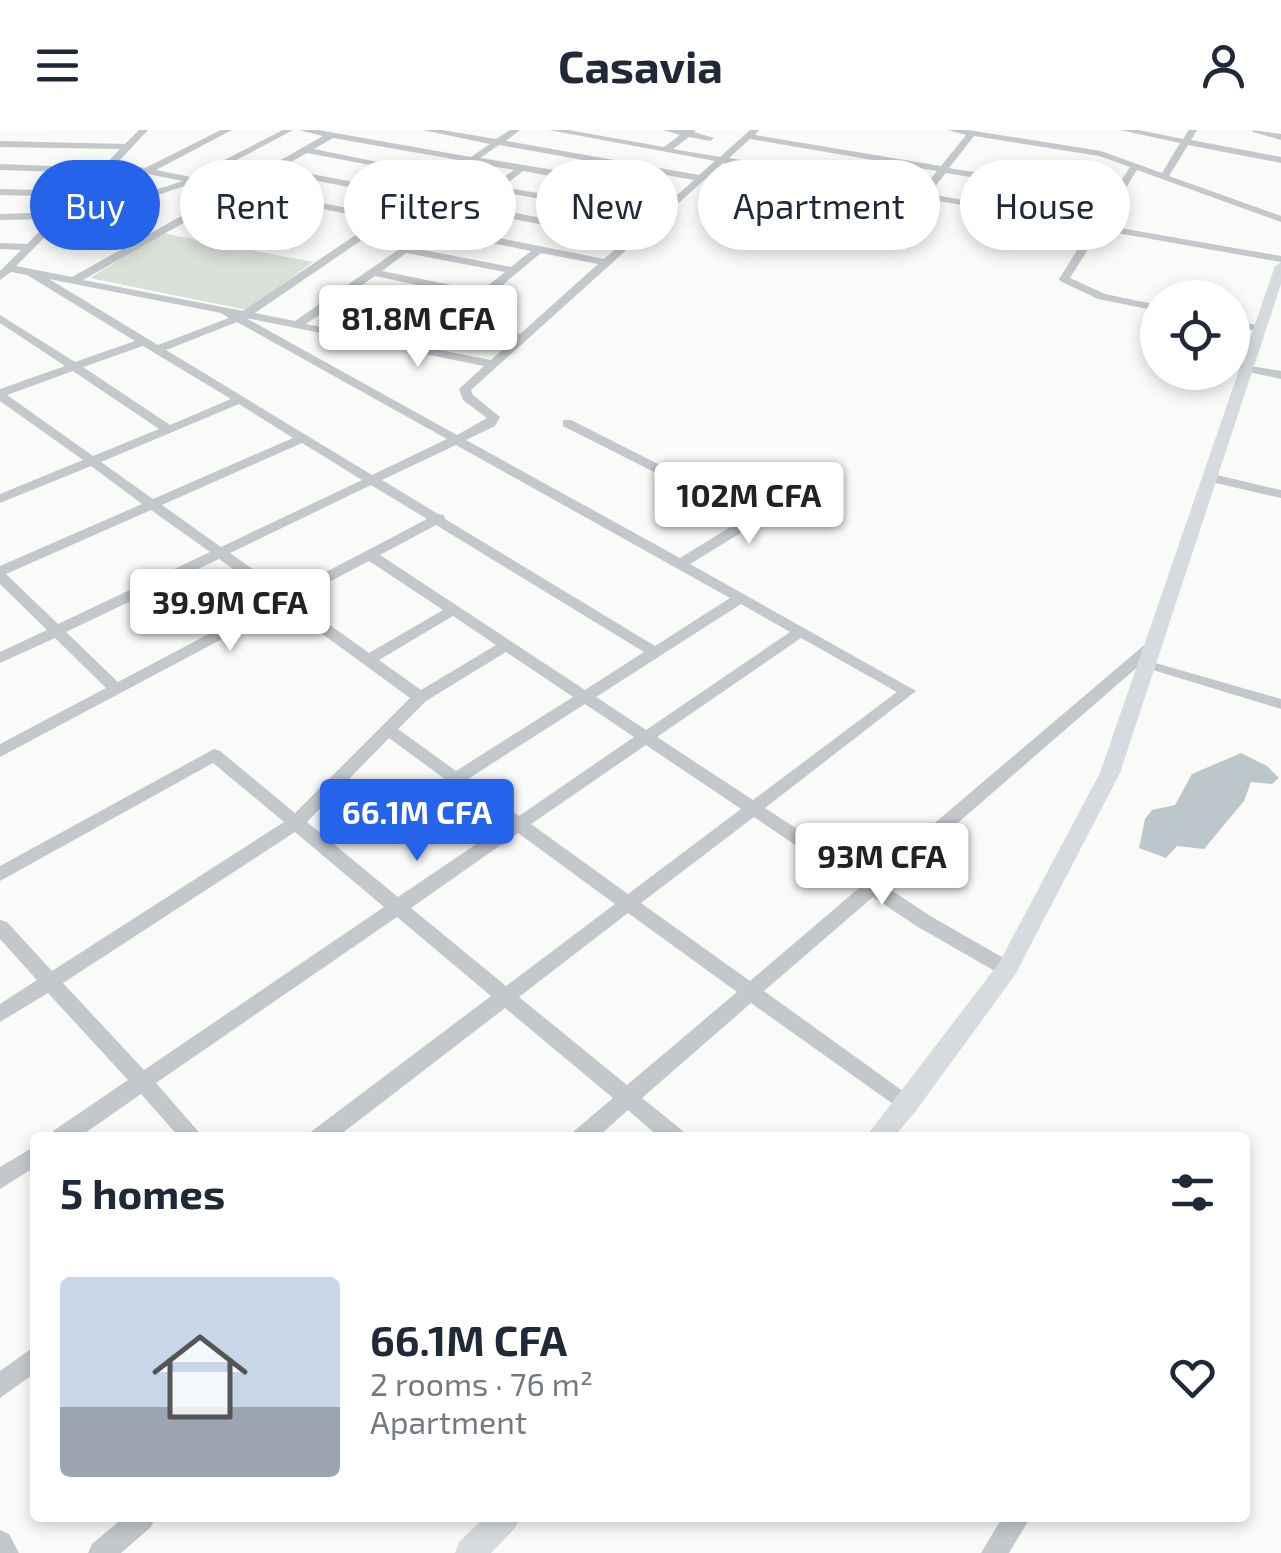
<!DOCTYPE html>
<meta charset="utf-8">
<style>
:root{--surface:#fff;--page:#f6f6f7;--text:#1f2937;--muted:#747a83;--line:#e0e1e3;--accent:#2563eb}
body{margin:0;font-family:"Exo 2",sans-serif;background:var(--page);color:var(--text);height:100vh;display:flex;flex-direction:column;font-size:38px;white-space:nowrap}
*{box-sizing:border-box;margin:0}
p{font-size:32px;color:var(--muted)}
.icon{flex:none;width:55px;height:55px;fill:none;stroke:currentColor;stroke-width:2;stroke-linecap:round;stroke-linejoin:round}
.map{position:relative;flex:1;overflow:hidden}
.drawer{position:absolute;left:30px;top:1002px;width:1220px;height:390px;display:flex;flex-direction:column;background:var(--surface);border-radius:10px;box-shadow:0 5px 15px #0003}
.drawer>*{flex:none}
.banner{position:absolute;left:30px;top:30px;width:1222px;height:90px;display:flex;gap:20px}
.fabs{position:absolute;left:1140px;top:150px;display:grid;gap:20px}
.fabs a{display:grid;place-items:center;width:110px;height:110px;border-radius:50%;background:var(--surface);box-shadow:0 5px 15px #0003;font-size:50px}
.price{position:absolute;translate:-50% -85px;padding:0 22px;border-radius:10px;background:#fff;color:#222;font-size:32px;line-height:65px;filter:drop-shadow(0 2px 5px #0008)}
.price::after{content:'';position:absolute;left:50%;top:60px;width:30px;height:22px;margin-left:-15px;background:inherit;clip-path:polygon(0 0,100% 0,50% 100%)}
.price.current{background:var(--accent);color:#fff}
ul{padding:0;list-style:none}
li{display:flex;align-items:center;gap:30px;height:250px;padding:0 30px}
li+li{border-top:2px solid var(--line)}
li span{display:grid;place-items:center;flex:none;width:280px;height:200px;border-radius:10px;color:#555}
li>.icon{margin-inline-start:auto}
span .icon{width:120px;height:120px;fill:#fffc;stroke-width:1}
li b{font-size:42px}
h2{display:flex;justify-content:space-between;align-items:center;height:120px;padding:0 30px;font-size:42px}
.pill{padding:0 35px;border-radius:45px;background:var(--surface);box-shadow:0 5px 15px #0003;font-size:35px;line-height:90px}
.pill.current{background:var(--accent);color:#fff}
header{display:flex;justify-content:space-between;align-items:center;height:130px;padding:0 30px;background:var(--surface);font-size:45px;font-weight:700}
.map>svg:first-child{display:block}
.green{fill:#dadfd7}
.water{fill:#bbc7cb}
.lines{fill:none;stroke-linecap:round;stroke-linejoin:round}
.minor{fill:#c3c8cc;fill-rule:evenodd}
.major{fill:#d6dbdf;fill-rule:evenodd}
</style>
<header><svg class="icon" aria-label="menu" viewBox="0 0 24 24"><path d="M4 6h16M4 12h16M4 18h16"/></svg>Casavia<svg class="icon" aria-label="person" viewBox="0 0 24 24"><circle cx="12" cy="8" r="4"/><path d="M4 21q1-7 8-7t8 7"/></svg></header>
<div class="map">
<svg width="1281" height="1423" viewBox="0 0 1281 1423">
<rect width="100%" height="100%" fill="#fafaf8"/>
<path class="green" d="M162,103L313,132L247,180L90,148Z"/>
<path class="water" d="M1241,623L1267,636L1279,648L1272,654L1251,652L1244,671L1204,719L1177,716L1166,728L1139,718L1145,689L1152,680L1175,675L1192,644Z"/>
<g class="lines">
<path class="minor" d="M139,0H148L118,32L145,38L221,0H232L156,40L191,47L283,0H293L201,49L235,56L323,6L299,0H318L471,27L490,14L423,0H442L496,9L510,0H520L506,11L699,45L715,31L549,0H568L664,17L680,5L663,0H696L694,2L714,8L710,11L689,7L673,19L720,27L750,0H759L755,5L941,36L966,5L948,0H968L1101,21L1162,43L1180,13L1120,0H1138L1183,9L1189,0H1197L1191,10L1281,27V33L1188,15L1169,46L1281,86V92L1137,40L1103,95L1281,126V132L1100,100L1070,148L1105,164L1158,175V181L1098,169L1060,151L1059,149L1091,98L723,33L471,260L473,265L500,287L495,296L466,310L680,428L745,388L563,296V290H571L755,383L791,360H801V366L690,434L916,561L765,678L871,747L1149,511L1154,509L1162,514L1145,530L1281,569V579L1143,537L1141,534L885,756L932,787L1014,834L1017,839L1014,844L1007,846L1000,844L918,797L873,767L764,861L914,969L917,975L914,981L907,984L751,873L642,968L683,1001L686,1008H660L628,980L597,1008H571L574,1001L613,968L505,878L336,1008H309L312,1001L491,866L397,787L156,953L204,1008H180L141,964L78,1008H50L53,1001L128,950L48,863L0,892V874L37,850L0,809V790L7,792L52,841L284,692L213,633L0,751V736L214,619L220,621L295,683L410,568L284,476L0,627V614L106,558L55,508L0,533V522L47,500L0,454V436L142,374L91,336L0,373V364L83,330L0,271V259L65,236L0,193V185L75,232L135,211L27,145L11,142L0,150V141L21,120L0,119V113L27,114L52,89L0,90V84L58,82L73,67L0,65V59L79,61L96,43L0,40V34L102,38L120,19L0,17V11L125,14ZM974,6L1099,26L1130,37L1112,65L949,38ZM333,8L464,31L416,64L280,38L307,23L402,41L407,38L314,19ZM750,9L937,41L920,62L729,28ZM499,15L694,50L631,106L580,96L628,56V52L480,28ZM474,33L514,40L465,74L426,66ZM113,37L183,51L115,73L70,81ZM523,41L615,58L596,73L502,57ZM273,42L409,69L384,85L245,58ZM946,43L1109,71L1094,93L929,64ZM193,53L228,60L72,147L16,136L64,88L120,78ZM495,61L591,78L571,94L475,75ZM238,62L378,90L243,181L83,150ZM419,70L458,78L433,95L394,87ZM468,80L625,111L604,129L444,97ZM388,92L427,100L295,191L255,183ZM437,102L531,121L511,137L413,118ZM406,123L505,142L481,161L382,141ZM541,123L598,134L520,204L459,191ZM375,146L475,167L449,188L346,166ZM49,149L221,183L229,188L158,215ZM339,171L514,209L491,230L306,194ZM246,188L484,236L459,259L463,270L487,288L457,305ZM237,192L447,309L372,345L166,220ZM143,216L231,269L170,295L83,237ZM73,241L159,299L93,326L7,265ZM239,274L293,308L153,369L101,332ZM302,313L362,350L221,417L162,375ZM456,315L730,468L655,516L445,389L444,385L438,384L382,350ZM371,355L427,389L286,463L230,423ZM151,380L210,422L58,494L6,444ZM436,395L644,522L585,560L380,425ZM219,429L275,469L118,552L66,502ZM369,431L443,480L369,523L295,470ZM741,474L790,502L646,600L596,567ZM453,486L496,515L421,560L379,530ZM801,508L897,562L753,670L657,607ZM506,522L573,567L456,641L398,599L426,571ZM585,574L634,607L519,686L468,649ZM389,608L506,694L398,767L307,692ZM646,615L741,679L628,764L531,694ZM754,687L859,758L750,851L641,773ZM295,702L384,777L144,940L63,853ZM518,703L615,774L506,856L411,778ZM628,783L737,862L627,955L519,867Z
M1252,0L1281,4V10L1253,2Z
M1232,190L1261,196L1263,198L1257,201L1232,196Z
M1244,235L1281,241V249L1240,240V236Z
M1208,343L1281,360V368L1203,350L1202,347Z
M35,1016V1037L0,1059V1037Z
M35,1216V1243L0,1268V1241Z
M123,1388H155L151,1397L121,1423H88L92,1414Z
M1002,1388H1030L1009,1423H981Z
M0,1400L9,1404L19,1423H0Z"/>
<path class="major" d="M1281,132V154L1120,643L1015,845L915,982L893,1008H865L999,833L1100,643L1275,136Z
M484,1388H520L515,1398L491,1423H455L459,1412Z"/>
</g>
</svg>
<div class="fabs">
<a><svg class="icon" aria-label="locate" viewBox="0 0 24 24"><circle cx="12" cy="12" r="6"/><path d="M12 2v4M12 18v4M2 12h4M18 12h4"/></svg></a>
</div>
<b class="price" style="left:418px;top:240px">81.8M CFA</b>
<b class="price" style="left:749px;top:417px">102M CFA</b>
<b class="price" style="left:230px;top:524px">39.9M CFA</b>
<b class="price current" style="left:417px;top:734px">66.1M CFA</b>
<b class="price" style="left:882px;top:778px">93M CFA</b>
<div class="banner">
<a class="pill current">Buy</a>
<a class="pill">Rent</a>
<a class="pill">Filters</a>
<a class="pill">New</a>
<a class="pill">Apartment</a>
<a class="pill">House</a>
</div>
<section class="drawer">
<h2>5 homes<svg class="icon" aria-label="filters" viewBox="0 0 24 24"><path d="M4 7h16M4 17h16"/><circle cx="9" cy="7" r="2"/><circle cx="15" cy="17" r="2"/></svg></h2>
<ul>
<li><span style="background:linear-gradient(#c9d6e8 65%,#9aa5b1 0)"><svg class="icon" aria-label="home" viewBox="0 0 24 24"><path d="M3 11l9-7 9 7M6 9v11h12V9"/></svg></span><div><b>66.1M CFA</b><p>2 rooms · 76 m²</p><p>Apartment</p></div><svg class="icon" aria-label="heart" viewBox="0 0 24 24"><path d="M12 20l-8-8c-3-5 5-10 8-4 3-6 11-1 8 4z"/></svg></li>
</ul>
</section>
</div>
